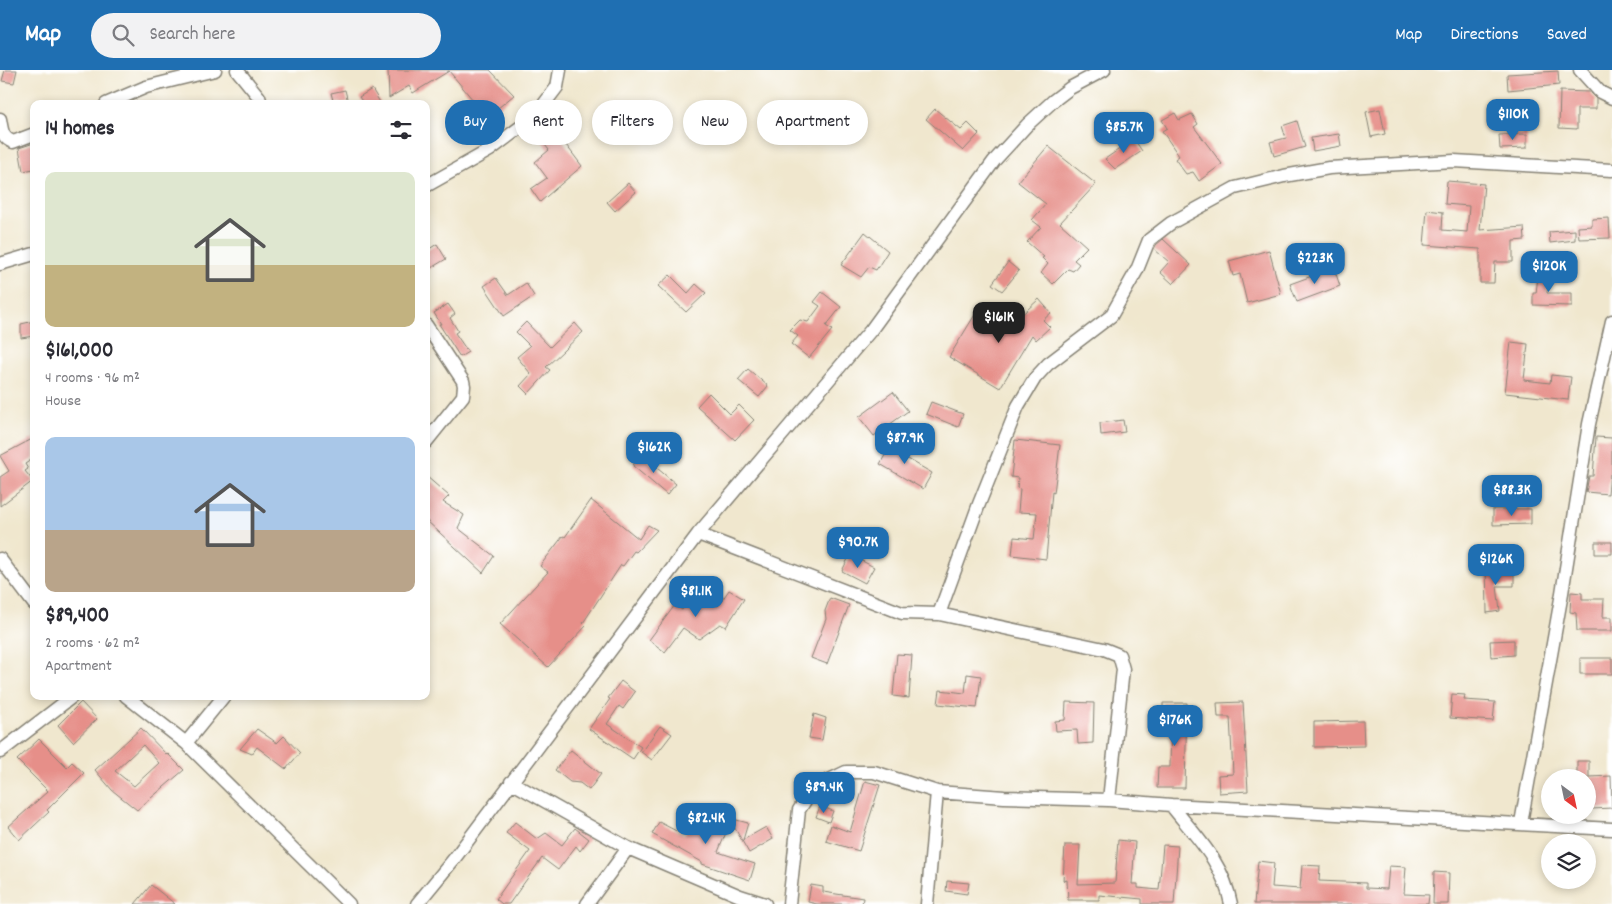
<!DOCTYPE html>
<meta charset="utf-8">
<style>
:root{--surface:#fff;--page:#f2f2f3;--text:#2b2b33;--muted:#7c7c81;--accent:#1f6fb2}
body{margin:0;font-family:Dekko,sans-serif;background:var(--page);color:var(--text);height:100vh;display:flex;flex-direction:column;font-size:19px;white-space:nowrap}
*{box-sizing:border-box;margin:0}
p{font-size:16px;color:var(--muted)}
.icon{flex:none;width:28px;height:28px;fill:none;stroke:currentColor;stroke-width:2;stroke-linecap:round;stroke-linejoin:round}
.map{position:relative;flex:1;overflow:hidden}
.drawer{position:absolute;left:30px;top:30px;width:400px;height:600px;display:flex;flex-direction:column;background:var(--surface);border-radius:10px;box-shadow:0 2px 8px #0003}
.drawer>*{flex:none}
.top-card{position:absolute;left:445px;top:30px;width:475px;height:45px;display:flex;gap:10px}
.needle{width:32px;rotate:147deg}
.fabs{position:absolute;left:1541px;top:699px;display:grid;gap:10px}
.fabs a{display:grid;place-items:center;width:55px;height:55px;border-radius:50%;background:var(--surface);box-shadow:0 2px 8px #0003;font-size:25px}
.price{position:absolute;translate:-50% -42px;padding:0 11px;border-radius:10px;background:var(--accent);color:#fff;font-size:16px;line-height:32px;filter:drop-shadow(0 1px 2px #0008)}
.price::after{content:'';position:absolute;left:50%;top:30px;width:15px;height:11px;margin-left:-8px;background:inherit;clip-path:polygon(0 0,100% 0,50% 100%)}
.price.on{background:#222;color:#fff}
ul{padding:0;list-style:none}
li{display:grid;align-content:center;gap:10px;height:265px;padding:0 15px}
li span{display:grid;place-items:center;height:155px;border-radius:10px;color:#555}
li>.icon{margin-inline-start:auto}
span .icon{width:90px;height:90px;fill:#fffc;stroke-width:1}
li b{font-size:21px}
h2{display:flex;justify-content:space-between;align-items:center;height:60px;padding:0 15px;font-size:21px}
.tag{padding:0 18px;border-radius:22px;background:var(--surface);box-shadow:0 2px 8px #0003;font-size:18px;line-height:45px}
.tag.on{background:var(--accent);color:#fff}
header{display:flex;align-items:center;gap:30px;box-sizing:border-box;height:70px;padding:0 25px;background:var(--accent);color:#fff}
header strong{font-size:24px}
nav{display:flex;gap:28px;margin-inline-start:auto;font-size:18px}
.search{width:350px;height:45px;background:var(--page);display:flex;align-items:center;gap:12px;box-sizing:border-box;padding:0 18px;border-radius:28px;color:var(--muted);font-size:19px}
.map>svg:first-child{display:block}
.building{fill:#e68f89;fill-rule:evenodd}
.lines{fill:none;stroke-linecap:round;stroke-linejoin:round}
.minor-casing{stroke:#868275;stroke-width:15}
.minor{stroke:#fff;stroke-width:12}
</style>
<header>
<strong>Map</strong>
<div class="search"><svg class="icon" aria-label="search" viewBox="0 0 24 24"><circle cx="10" cy="10" r="6"/><path d="M15 15l6 6"/></svg>Search here</div>
<nav><a>Map</a><a>Directions</a><a>Saved</a></nav>
</header>
<div class="map">
<svg width="1612" height="834" viewBox="0 0 1612 834">
<rect width="100%" height="100%" fill="#fff"/>
<filter id="ink" filterUnits="userSpaceOnUse"><feTurbulence type="fractalNoise" baseFrequency=".02" numOctaves="2"/><feDisplacementMap in="SourceGraphic" scale="10" xChannelSelector="R" yChannelSelector="G"/><feConvolveMatrix kernelMatrix="1 2 1 2 8 2 1 2 1" color-interpolation-filters="sRGB"/></filter>
<filter id="wash" filterUnits="userSpaceOnUse"><feTurbulence type="fractalNoise" baseFrequency=".0096" numOctaves="4" result="noise"/><feDisplacementMap in="SourceGraphic" scale="20" xChannelSelector="R" yChannelSelector="G"/><feGaussianBlur stdDeviation="1.12" result="paint"/><feColorMatrix in="noise" values="0 0 0 0 0 0 0 0 0 0 0 0 0 0 0 0 0 1.4 0 .05"/><feComposite in="paint" operator="in"/></filter>
<g filter="url(#wash)">
<rect width="100%" height="100%" fill="#f0e7ce"/>
<g id="blocks">
<path class="building" d="M5,0H17L14,13L2,11Z
M388,0H490L514,25L487,47L449,1L413,23L409,16L389,28Z
M1558,1L1559,15L1508,20L1507,4Z
M372,19L381,34H364L359,27Z
M345,20L348,32L334,34L331,23Z
M1560,21L1589,22L1596,29V39H1577V59L1559,58Z
M567,35L574,42L563,52L556,45Z
M935,39L961,60L968,53L979,64L963,81L926,49Z
M1380,39L1385,64L1371,67L1366,42Z
M1175,43L1179,50L1192,44L1198,54L1194,57L1222,94L1199,111L1193,102L1186,104L1175,89L1179,86L1162,61L1167,58L1162,50Z
M1297,51L1305,77L1274,86L1270,72L1286,68L1282,56Z
M551,55L582,96L540,132L531,119L547,108L535,92L549,80L538,66Z
M1339,64L1341,76L1313,81L1311,68Z
M1527,64V78L1500,79L1499,65Z
M1134,69L1142,81L1115,99L1105,89Z
M34,73V99L23,101L19,78Z
M1048,76L1096,114L1060,153L1087,177L1074,190L1079,194L1073,201L1068,199L1053,214L1041,203L1048,194L1042,188L1044,187L1027,172L1041,157L1032,150L1046,134L1018,112Z
M1447,111L1484,114L1480,160L1524,157L1525,170L1513,171V192H1495L1494,213H1480V179L1424,175L1427,140L1443,142L1442,160L1467,162L1469,136L1445,134Z
M628,113L636,122L615,141L607,132Z
M1609,148L1610,168L1579,169L1578,157L1592,156V149Z
M1575,160V170L1550,173L1549,162Z
M865,162L888,181L876,200L869,197L861,207L841,195Z
M1163,169L1191,195L1173,214L1160,202L1169,192L1154,179L1156,175Z
M437,174L446,189L426,201V181Z
M1269,180L1281,224L1247,233L1240,204L1233,206L1229,191Z
M1008,192L1019,201L1002,221L992,214Z
M1334,198L1340,216L1297,232L1290,214Z
M1539,198L1550,199L1547,223H1572V236L1533,235V223H1536Z
M670,205L688,223L696,214L706,223L686,242L658,216Z
M496,208L508,225L526,213L534,226L504,246L484,216Z
M822,222L841,237L826,256L832,260L809,288L791,274L798,266L790,260L800,250L808,252L820,236L814,232Z
M1039,229L1051,243L1043,250L1050,257L1036,270L1032,265L1000,318L949,287L976,243L1005,260Z
M448,234L455,244L450,248L458,261L455,263L468,282L460,287L439,254H441L434,243Z
M34,251V266L21,268V254Z
M526,252L550,277L575,253L583,262L546,297L550,300L528,324L520,316L531,304L517,287L530,276L516,262Z
M1511,272L1528,274L1524,310L1550,313L1551,305L1571,307L1568,330L1505,323Z
M748,299L768,316L759,327L738,310Z
M893,322L908,341L874,366L859,347Z
M709,323L730,344L739,335L754,350L735,370L697,336Z
M931,332L963,344L958,357L926,344Z
M1123,350L1125,362L1101,365L1100,353Z
M896,366L908,373L901,385L932,403L923,419L880,394Z
M1596,367L1612,368V404H1610L1608,424L1586,422L1589,406H1593Z
M34,368V388L25,394L28,399L25,401L33,411L0,436V407L9,401L0,386Z
M1015,370L1060,375L1054,423L1052,422L1046,489L1012,485L1014,467L1034,469L1037,443L1018,442L1020,419L1017,418L1018,408L1011,407Z
M639,383L676,414L667,425L633,396Z
M426,406L449,426L443,432L464,445L458,458L494,486L483,503L426,450Z
M591,430L639,469L648,455L657,460L636,482L634,481L623,496L621,495L583,553L586,556L548,597L500,554L548,502L540,496L563,466L565,467Z
M1493,439H1531V454L1493,455Z
M1595,472H1612V484H1595Z
M850,485L874,497L865,513L842,501Z
M1493,489L1495,504H1514V516H1497L1500,541L1487,543L1486,490Z
M729,520L744,529L726,557L720,554L699,569L683,558L665,582L649,570L675,535L682,540L695,521L718,536Z
M1571,522L1582,523V529H1604L1603,547H1612V561H1577L1576,543L1570,542Z
M830,528L849,535L827,594L811,588L826,549L825,541Z
M1514,570V585L1491,587L1490,571Z
M897,584L912,585L909,628L893,626Z
M1580,588H1612V604H1580Z
M967,604L981,606L977,638L938,634L940,620L965,623Z
M621,611L635,622L623,639L619,636L607,654L641,677L633,689L589,659L610,629L608,628Z
M1452,624L1465,625L1464,630L1495,632L1493,651L1450,648Z
M81,632L97,649L73,672L58,655Z
M1066,632L1094,633L1093,673L1078,674L1077,660L1056,661L1055,651L1065,650Z
M1243,632L1248,721L1219,723L1218,705L1233,704L1230,647H1218L1217,633Z
M1163,633H1187L1185,718H1157L1158,697H1170L1171,651H1163Z
M814,644L826,648L822,670L809,668Z
M1363,651L1364,676L1314,677V652Z
M660,656L672,664L652,690L641,682Z
M141,658L167,685L168,684L184,700L137,740L112,720L95,700ZM143,675L159,693L134,716L115,701Z
M257,659L277,673L284,666L300,683L286,699L257,677L252,684L240,679Z
M39,669L67,697L72,692L84,703L47,740L49,742L19,770L8,757L48,721L17,690Z
M571,680L601,704L589,720L580,713L570,712L555,700Z
M1577,691H1589V707L1611,706L1612,738L1592,739V735H1588V708H1577Z
M865,711L880,715L859,781L826,771L831,755L850,762Z
M820,736L833,741L829,752L816,747Z
M697,743L716,754L718,748L730,753L718,782L755,794L750,810L702,794V792L652,764L659,752L684,765Z
M729,748L748,753L743,770L766,757L773,769L749,783Z
M515,752L537,769L546,763L562,775L575,758L589,769L580,781L576,776L558,800L542,788L509,834H502L496,829L530,781L506,763Z
M1118,770L1135,772L1132,814H1138V818L1159,820L1163,775L1178,776L1174,834H1142V829L1099,825V830H1068L1067,810L1063,811L1065,775H1080L1078,814L1115,813Z
M1258,791L1274,793L1272,817L1300,819L1302,795L1320,796L1319,811L1366,813V818L1387,819L1389,796L1406,797L1404,824L1429,825L1428,834H1254Z
M1434,802L1449,803L1448,834H1433Z
M947,811L969,813L967,824L946,821Z
M151,815L175,834H135Z
M811,815L823,817V822L863,828L862,834H817L808,832Z"/>
</g>
</g>
<g filter="url(#ink)">
<use href="#blocks" fill-opacity="0" stroke="#868275" stroke-width="1"/>
<g class="lines">
<defs>
<path id="minor" d="M237,0L259,27L261,34
M1580,0L1600,22L1612,28
M106,34L146,17L215,0
M0,49C2,60 2,68 13,72L34,64
M426,116L490,80L535,46L557,17L560,0
M0,194L34,184
M426,255L463,311L464,316L463,326L426,372
M698,464L902,543L939,544L1104,579L1119,585L1123,599L1109,730
M0,489L34,534
M939,544L979,434L1018,336L1035,308L1048,294L1111,246L1137,200L1149,170L1171,153L1235,118L1284,106L1329,98L1454,91L1612,100
M126,626L186,673L349,834
M186,673L224,626
M0,682L73,626
M511,712L628,778
M1171,735C1197,768 1223,792 1231,834
M1521,753L1562,523L1589,354L1612,251
M417,834L454,789L698,464L871,260L994,91L1027,55L1053,31L1070,18L1104,0
M587,834L628,778L740,826L765,834
M789,834L799,740L810,723L819,715L846,702H874L937,722L1004,727L1109,730L1171,735L1612,759
M927,834L937,722"/>
</defs>
<use href="#minor" class="minor-casing"/>
<use href="#minor" class="minor"/>
</g>
</g>
</svg>
<div class="fabs">
<a><svg class="needle" viewBox="-14 -14 28 28"><path d="M0-13l5 13h-10z" fill="#e53935"/><path d="M0 13l5-13h-10z" fill="#7c7c81"/></svg></a>
<a><svg class="icon" aria-label="layers" viewBox="0 0 24 24"><path d="M12 4l9 5-9 5-9-5zM3 14l9 5 9-5"/></svg></a>
</div>
<b class="price" style="left:1513px;top:71px">$110K</b>
<b class="price" style="left:1124px;top:84px">$85.7K</b>
<b class="price" style="left:1315px;top:215px">$223K</b>
<b class="price" style="left:1549px;top:223px">$120K</b>
<b class="price on" style="left:999px;top:274px">$161K</b>
<b class="price" style="left:905px;top:395px">$87.9K</b>
<b class="price" style="left:654px;top:404px">$162K</b>
<b class="price" style="left:1512px;top:447px">$88.3K</b>
<b class="price" style="left:858px;top:499px">$90.7K</b>
<b class="price" style="left:1496px;top:516px">$126K</b>
<b class="price" style="left:696px;top:548px">$81.1K</b>
<b class="price" style="left:1175px;top:677px">$176K</b>
<b class="price" style="left:824px;top:744px">$89.4K</b>
<b class="price" style="left:706px;top:775px">$82.4K</b>
<div class="top-card">
<a class="tag on">Buy</a>
<a class="tag">Rent</a>
<a class="tag">Filters</a>
<a class="tag">New</a>
<a class="tag">Apartment</a>
</div>
<section class="drawer">
<h2>14 homes<svg class="icon" aria-label="filters" viewBox="0 0 24 24"><path d="M4 7h16M4 17h16"/><circle cx="9" cy="7" r="2"/><circle cx="15" cy="17" r="2"/></svg></h2>
<ul>
<li><span style="background:linear-gradient(#dfe7d0 60%,#c2b280 0)"><svg class="icon" aria-label="home" viewBox="0 0 24 24"><path d="M3 11l9-7 9 7M6 9v11h12V9"/></svg></span><div><b>$161,000</b><p>4 rooms · 96 m²</p><p>House</p></div></li>
<li><span style="background:linear-gradient(#a9c7e8 60%,#b9a48a 0)"><svg class="icon" aria-label="home" viewBox="0 0 24 24"><path d="M3 11l9-7 9 7M6 9v11h12V9"/></svg></span><div><b>$89,400</b><p>2 rooms · 62 m²</p><p>Apartment</p></div></li>
</ul>
</section>
</div>
